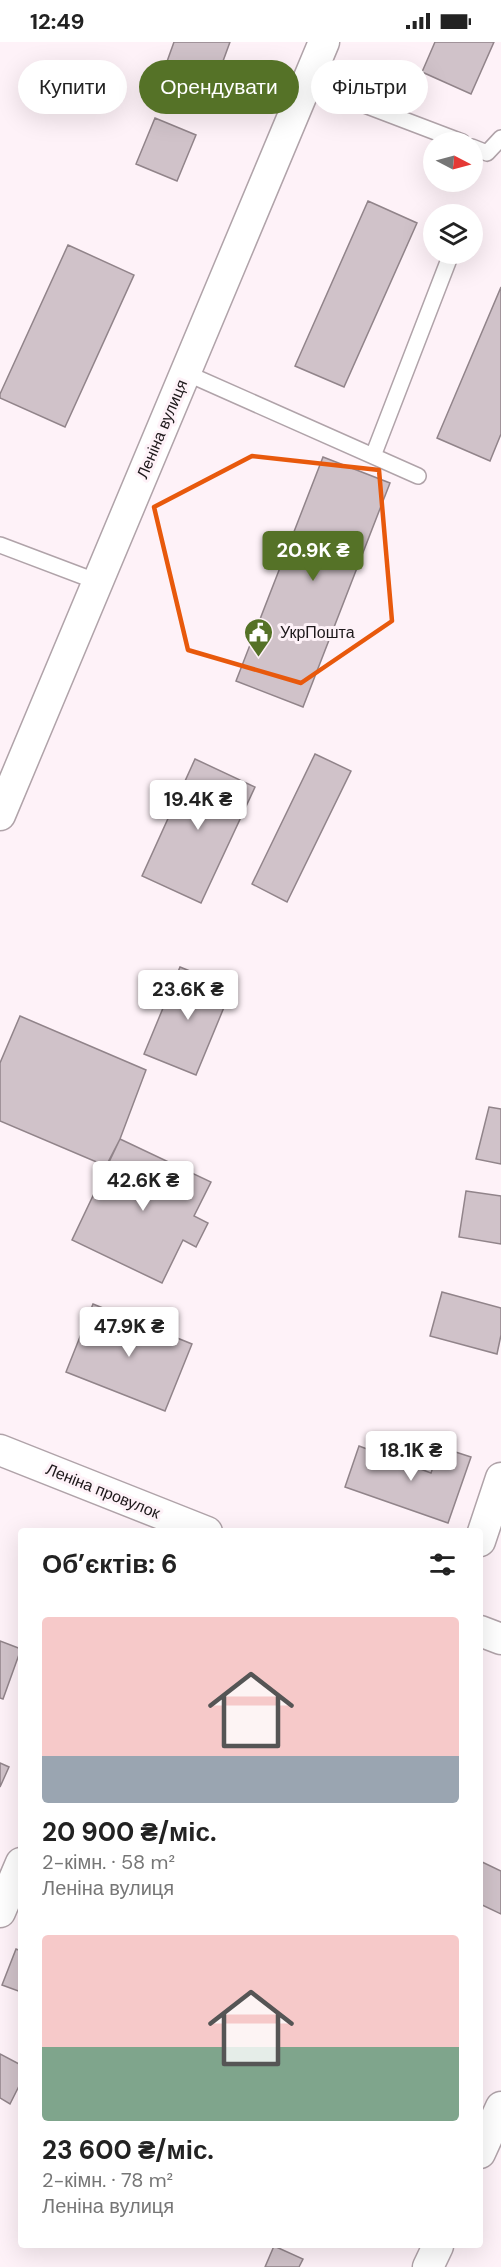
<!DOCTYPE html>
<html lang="uk">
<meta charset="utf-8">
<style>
:root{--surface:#fff;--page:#f6f6f6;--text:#222;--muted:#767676;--accent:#557227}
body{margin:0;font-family:"DM Sans",sans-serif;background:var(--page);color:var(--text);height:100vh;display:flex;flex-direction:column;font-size:22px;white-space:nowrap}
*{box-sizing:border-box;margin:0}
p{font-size:20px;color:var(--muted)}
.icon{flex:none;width:33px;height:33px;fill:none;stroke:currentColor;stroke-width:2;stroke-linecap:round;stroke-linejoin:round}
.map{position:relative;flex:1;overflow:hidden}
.drawer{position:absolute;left:18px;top:1486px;width:465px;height:720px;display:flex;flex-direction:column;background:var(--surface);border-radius:6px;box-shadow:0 6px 24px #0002}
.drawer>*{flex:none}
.guide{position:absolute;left:18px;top:18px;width:465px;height:54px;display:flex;gap:12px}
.needle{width:39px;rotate:96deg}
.controls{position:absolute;left:423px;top:90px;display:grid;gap:12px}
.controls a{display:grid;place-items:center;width:60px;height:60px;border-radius:50%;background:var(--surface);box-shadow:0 6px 24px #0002;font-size:30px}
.price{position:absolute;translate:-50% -51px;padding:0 14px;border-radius:6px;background:#fff;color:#222;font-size:20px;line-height:39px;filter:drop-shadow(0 2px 3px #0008)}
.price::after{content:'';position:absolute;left:50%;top:36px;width:18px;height:14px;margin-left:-9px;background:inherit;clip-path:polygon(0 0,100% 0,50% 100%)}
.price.on{background:var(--accent);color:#fff}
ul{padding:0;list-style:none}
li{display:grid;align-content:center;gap:12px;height:318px;padding:0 24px}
li span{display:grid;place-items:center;height:186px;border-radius:6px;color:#555}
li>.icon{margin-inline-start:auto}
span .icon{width:108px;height:108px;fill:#fffc;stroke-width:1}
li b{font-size:26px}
h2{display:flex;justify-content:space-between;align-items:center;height:72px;padding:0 24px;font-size:26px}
.pill{padding:0 21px;border-radius:27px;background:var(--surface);box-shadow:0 6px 24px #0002;font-size:21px;line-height:54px}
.pill.on{background:var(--accent);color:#fff}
.status{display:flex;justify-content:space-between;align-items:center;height:42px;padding:0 30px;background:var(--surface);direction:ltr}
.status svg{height:16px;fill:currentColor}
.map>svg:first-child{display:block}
.building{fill:#d0c2c9;stroke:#91848a;stroke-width:1.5}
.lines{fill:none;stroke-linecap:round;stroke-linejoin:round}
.service-casing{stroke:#b0a3a9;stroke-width:18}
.minor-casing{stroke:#b0a3a9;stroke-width:33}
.service{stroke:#fff;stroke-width:15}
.minor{stroke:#fff;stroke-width:30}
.marked{fill:none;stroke:#e8590c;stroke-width:4.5;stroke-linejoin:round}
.labels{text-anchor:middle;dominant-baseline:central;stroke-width:6;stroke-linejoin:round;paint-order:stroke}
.street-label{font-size:16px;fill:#1e191b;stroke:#fef2f8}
.poi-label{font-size:16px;fill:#1e191b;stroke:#fef2f8;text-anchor:start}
</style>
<div class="status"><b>12:49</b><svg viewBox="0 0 49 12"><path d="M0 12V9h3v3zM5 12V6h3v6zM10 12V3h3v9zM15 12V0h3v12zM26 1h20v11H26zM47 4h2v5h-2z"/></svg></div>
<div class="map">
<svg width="501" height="2225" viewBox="0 0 501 2225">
<rect width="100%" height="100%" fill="#fef2f8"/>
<path class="building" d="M174,0H230L204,71L155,53Z
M435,0H494L471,52L422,30Z
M155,76L196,93L177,139L136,122Z
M368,159L417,181L344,345L295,324Z
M68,203L134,233L65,385L0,356V352Z
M501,245V392L490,419L437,396Z
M323,415L390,441L303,665L236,639Z
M315,712L351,729L287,860L252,842Z
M195,717L255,745L201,861L142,834Z
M180,925L232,946L196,1033L144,1012Z
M20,974L146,1028L120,1097L106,1124L0,1079V1021Z
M489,1065L501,1067V1122L476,1117Z
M120,1097L211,1140L194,1174L208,1181L196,1205L183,1198L162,1241L72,1198Z
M466,1149L501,1154V1202L459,1195Z
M442,1250L501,1266V1293L497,1312L430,1294Z
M93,1262L192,1302L165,1369L66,1330Z
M359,1404L431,1431L440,1405L471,1415L448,1481L345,1445Z
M0,1599L21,1607L3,1657L0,1656Z
M0,1721L9,1725L0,1745Z
M480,1819L501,1829V1872L480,1862Z
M16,1907L21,1909V1950L2,1943Z
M0,2012L21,2023V2040L10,2062L0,2056Z
M274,2204L303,2217L299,2225H265Z"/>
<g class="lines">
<defs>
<path id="service" d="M307,41L462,100
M472,105L487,111L501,96
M186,331L418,434
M373,414L451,212
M0,503L98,540"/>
<path id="minor" d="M0,773L324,0
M0,1408L207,1490
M480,1499L501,1436
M480,1589L501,1597
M0,1870L21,1821
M480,2111L501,2065
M428,2225L438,2204"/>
</defs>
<use href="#service" class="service-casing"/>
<use href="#minor" class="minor-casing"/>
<use href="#service" class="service"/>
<use href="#minor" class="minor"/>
</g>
<path class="marked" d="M252,414L379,428L392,579L301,641L188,608L154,465Z"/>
<defs>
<symbol id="civic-pin" viewBox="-11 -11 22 30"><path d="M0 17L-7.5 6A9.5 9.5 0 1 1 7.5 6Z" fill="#557227" stroke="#fef2f8"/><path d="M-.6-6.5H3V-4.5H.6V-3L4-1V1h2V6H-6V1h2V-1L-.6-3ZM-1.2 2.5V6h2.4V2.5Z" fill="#fff"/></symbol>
</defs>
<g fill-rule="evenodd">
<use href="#civic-pin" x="242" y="574" width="33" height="45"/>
</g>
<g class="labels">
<g class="street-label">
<text transform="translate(162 387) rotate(-67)">Леніна вулиця</text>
<text transform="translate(103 1449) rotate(22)">Леніна провулок</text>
</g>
<g class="poi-label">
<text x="280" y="590">УкрПошта</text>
</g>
</g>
</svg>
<div class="controls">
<a><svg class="needle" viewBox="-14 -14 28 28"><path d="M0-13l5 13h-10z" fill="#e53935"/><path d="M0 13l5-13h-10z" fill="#767676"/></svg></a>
<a><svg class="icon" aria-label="layers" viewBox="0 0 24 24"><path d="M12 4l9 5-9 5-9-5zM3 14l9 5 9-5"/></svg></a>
</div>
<b class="price on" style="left:313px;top:540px">20.9K ₴</b>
<b class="price" style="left:198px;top:789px">19.4K ₴</b>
<b class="price" style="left:188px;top:979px">23.6K ₴</b>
<b class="price" style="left:143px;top:1170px">42.6K ₴</b>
<b class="price" style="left:129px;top:1316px">47.9K ₴</b>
<b class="price" style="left:411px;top:1440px">18.1K ₴</b>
<div class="guide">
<a class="pill">Купити</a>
<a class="pill on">Орендувати</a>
<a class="pill">Фільтри</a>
</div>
<section class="drawer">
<h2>Об’єктів: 6<svg class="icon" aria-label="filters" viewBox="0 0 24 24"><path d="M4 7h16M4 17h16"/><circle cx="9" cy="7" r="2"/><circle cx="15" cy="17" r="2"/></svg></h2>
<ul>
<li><span style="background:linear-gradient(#f6c9c9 75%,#9aa5b1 0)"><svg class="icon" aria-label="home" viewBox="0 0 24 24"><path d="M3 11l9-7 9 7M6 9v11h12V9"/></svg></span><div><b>20 900 ₴/міс.</b><p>2-кімн. · 58 m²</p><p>Леніна вулиця</p></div></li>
<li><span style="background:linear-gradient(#f6c9c9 60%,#7fa58c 0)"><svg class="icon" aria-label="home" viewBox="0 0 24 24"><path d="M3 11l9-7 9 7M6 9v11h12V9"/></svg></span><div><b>23 600 ₴/міс.</b><p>2-кімн. · 78 m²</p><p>Леніна вулиця</p></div></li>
</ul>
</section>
</div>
